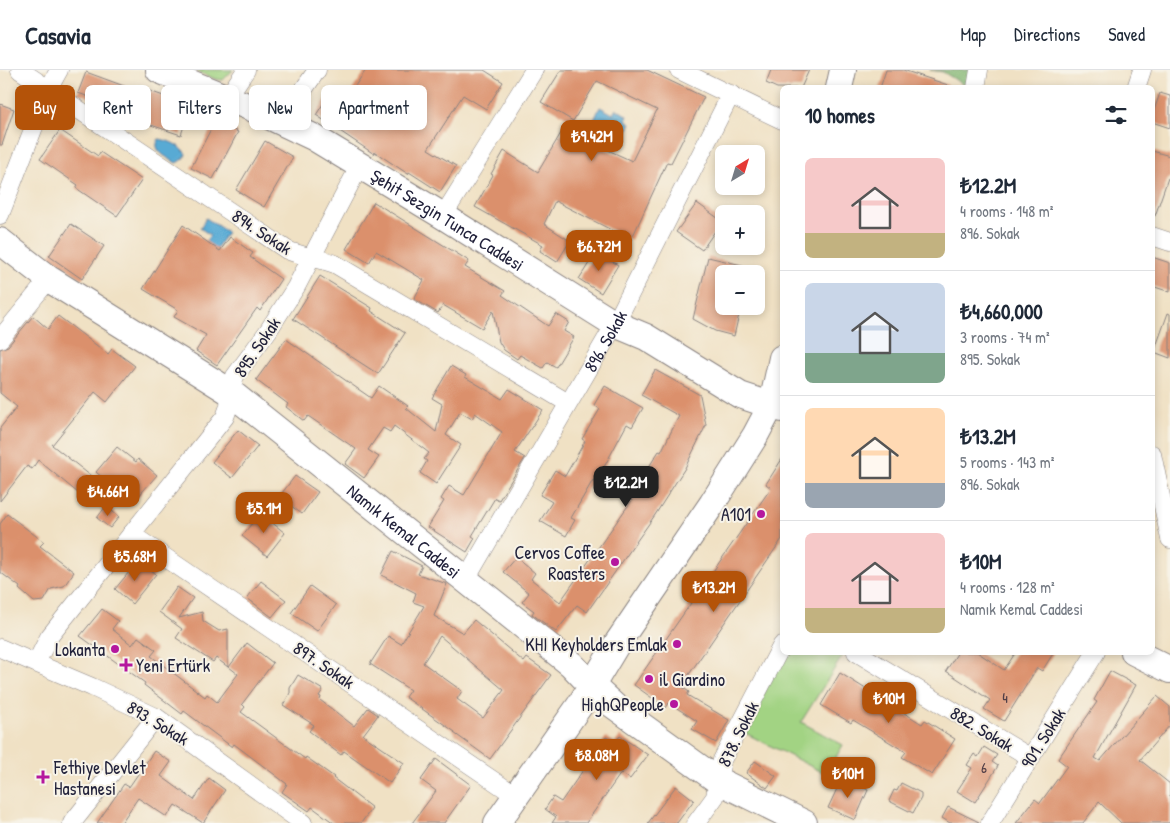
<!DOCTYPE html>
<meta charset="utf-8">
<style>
:root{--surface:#fff;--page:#f2f2f3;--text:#1f2937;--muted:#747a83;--line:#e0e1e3;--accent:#b45309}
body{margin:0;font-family:"Patrick Hand",sans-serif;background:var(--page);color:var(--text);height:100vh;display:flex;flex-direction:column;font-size:19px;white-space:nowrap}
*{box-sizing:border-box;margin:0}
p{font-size:16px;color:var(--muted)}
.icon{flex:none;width:28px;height:28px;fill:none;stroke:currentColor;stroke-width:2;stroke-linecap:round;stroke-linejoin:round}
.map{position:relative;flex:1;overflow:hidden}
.sheet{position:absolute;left:780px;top:15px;width:375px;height:570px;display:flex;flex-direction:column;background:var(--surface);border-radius:8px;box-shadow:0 2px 8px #0003}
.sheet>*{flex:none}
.top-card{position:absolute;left:15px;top:15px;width:475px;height:45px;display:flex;gap:10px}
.needle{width:32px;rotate:38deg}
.fabs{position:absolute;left:715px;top:75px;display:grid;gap:10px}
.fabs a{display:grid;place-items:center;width:50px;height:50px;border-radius:8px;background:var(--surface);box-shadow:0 2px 8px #0003;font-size:25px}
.price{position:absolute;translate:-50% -42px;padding:0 11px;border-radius:10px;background:var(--accent);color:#fff;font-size:16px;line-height:32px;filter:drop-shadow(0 1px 2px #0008)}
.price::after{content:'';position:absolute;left:50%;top:30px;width:15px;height:11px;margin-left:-8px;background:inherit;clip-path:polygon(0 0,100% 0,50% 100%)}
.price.on{background:#222;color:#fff}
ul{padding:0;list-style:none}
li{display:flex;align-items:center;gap:15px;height:125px;padding:0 25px}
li+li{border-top:1px solid var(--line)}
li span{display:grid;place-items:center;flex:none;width:140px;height:100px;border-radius:8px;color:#555}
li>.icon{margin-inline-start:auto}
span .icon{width:60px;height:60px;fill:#fffc;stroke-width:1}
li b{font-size:21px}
h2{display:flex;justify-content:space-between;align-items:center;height:60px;padding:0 25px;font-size:21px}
.chip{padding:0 18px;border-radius:8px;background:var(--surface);box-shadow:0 2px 8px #0003;font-size:18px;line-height:45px}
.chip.on{background:var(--accent);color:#fff}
header{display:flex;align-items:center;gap:30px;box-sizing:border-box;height:70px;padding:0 25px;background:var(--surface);border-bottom:1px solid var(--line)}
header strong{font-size:24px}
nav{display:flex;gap:28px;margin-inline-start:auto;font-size:18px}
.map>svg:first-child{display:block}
.green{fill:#a2d383;stroke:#627a5f}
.forest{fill:#81b571;stroke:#526c56}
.water{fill:#59aad4;stroke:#3e6688}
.building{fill:#db906c;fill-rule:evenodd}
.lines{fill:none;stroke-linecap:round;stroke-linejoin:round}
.street-casing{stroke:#898280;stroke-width:19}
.secondary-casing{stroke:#898280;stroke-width:28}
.street{stroke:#fff;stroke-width:18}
.secondary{stroke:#fff;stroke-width:26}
.poi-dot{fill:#b5179e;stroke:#f7f3e8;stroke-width:2}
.labels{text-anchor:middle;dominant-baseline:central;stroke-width:4;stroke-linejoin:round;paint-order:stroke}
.number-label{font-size:15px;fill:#503e47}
.street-label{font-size:18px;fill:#22223b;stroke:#f7f3e8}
.poi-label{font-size:18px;fill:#22223b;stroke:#f7f3e8;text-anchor:end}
</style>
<header>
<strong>Casavia</strong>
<nav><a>Map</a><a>Directions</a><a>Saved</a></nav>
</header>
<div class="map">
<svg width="1170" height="753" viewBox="0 0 1170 753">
<rect width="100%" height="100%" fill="#f7f3e8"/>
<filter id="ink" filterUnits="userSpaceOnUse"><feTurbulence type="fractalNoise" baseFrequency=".02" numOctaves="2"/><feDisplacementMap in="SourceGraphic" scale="10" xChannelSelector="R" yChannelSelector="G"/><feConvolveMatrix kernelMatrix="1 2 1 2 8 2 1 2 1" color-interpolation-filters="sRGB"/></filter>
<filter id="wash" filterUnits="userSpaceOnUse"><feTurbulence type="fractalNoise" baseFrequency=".0096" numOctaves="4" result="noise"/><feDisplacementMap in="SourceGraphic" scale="20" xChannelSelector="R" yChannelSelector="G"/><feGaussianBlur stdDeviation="1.12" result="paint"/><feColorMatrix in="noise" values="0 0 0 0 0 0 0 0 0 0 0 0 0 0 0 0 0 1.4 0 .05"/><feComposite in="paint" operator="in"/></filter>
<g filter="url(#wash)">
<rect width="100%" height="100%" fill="#f0e1c4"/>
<path class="green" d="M194,0H233L223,10L215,9Z
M839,582L843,585L801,652L843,675L826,704L743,662L785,583Z"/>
<path class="forest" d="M930,0H974L970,9L964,15L943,2Z"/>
<path class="water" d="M600,37L613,44L616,39L628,46L626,50L631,53L625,66L594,50Z
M159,69C168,70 182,76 186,84L184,89L176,93C167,87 151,81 159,69Z
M206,148L227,162L213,184L202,177L210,165L200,158Z"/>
<g id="blocks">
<path class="building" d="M366,0H484L503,12L486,39L463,25L428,79L456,96L440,122L409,102L408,104L375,82L374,84L316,45L332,20L346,29Z
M561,0H647L704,27L671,93L667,92L631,170L555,131L544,154L570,171L557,192L540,181L543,175L475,137L493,105L491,104L504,81L538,102L561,63L596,83L599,76L632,91L657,40L597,11L573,51L541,32Z
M771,0H809L801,18H777L766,13Z
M886,0H903L948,15V18H880Z
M86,2L143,23L144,19L183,33L181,40L188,43L181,65L121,45L123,39L78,23Z
M1160,23L1170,26V58L1152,52V46Z
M0,34L14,39L2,75H0Z
M215,51L238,62L213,109L191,98Z
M60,60L98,86L100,82L142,110L117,146L76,118L78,115L40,89Z
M265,71L293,87L264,137L236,120Z
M1152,81L1170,86V108H1168L1155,146H1152Z
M374,132L469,191L465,197L505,221L502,225L548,256L556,244L569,252L564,261L574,267L556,297L547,292L543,298L520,285L517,289L504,280L499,272L493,241L482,258L443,235L438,243L414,229L424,210L376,181L369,193L346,179Z
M697,133L722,151L702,180L676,162Z
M71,154L104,176L82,209L49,186Z
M183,155L220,181L230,167L253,183L250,187L281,209L260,241L257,238L217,295L196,281L206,265L174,247L178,240L143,219Z
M596,182L618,195L601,223L579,209Z
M708,187L759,199L758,204H724V236H741L734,266L715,261L693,249Z
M1152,187L1170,193V222L1152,216Z
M320,206L372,238L371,241L405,263L378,304L293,249Z
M1168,243L1170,244V288L1154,282Z
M33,246L48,259L58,246L108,284L112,279L135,296L107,332L95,322L52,375L91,406L78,423L38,390L32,399L27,396L0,431V358L17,337L0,323V279L8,276Z
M286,269L371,328L379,316L408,336L406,338L436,362L442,334L432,328L451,296L466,305L465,307L502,329L509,319L543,340L515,382L525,388L499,430L495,428L472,466L475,468L467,482L428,457L444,431L441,429L449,416L464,425L502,362L475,343L472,349L460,342L446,365L461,375L436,414L420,403L427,391L424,389L429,383L394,356L390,362L383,358L368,380L379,387L364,408L345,394L356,379L308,346L304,351L286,337L288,334L256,310Z
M655,300L700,325L706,355L685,398L655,445L587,542L577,535L556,562L532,544L534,541L522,532L529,523L503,502L516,487L535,503L531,509L560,532L632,430L629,428L659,381L661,382L679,346L641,325Z
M605,316L643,338L632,357L627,354L596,412L593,410L571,448L575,450L566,466L540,451L552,432L540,425L555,400L565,406L585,371L582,369L600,339L594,335Z
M238,360L258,376L232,408L212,392Z
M117,377L136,392L138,389L157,405L137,428L118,412L114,418L96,402Z
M782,389V469L681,616L689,622L687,625L729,650L716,673L692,659L697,651L669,633L666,638L634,615L771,418L766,414Z
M295,406L318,422L302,444L279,427Z
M106,436L119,447L110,458L97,448Z
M260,443L285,463L267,486L242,466Z
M7,444L44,472L40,476L74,502L64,516L51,519L44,531L34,532L19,519L20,517L0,502V454Z
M393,481L422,496L418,504L447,514L434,546L463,563L474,550L524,592L527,588L551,605L490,689L454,663L455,662L405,627L410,620L370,594L388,566L401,574L424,536L413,532L416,523L381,505ZM440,566L504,620L483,648L457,629L462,621L423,593Z
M139,490L156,504L132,534L115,519Z
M261,511L286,530L272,547L247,528Z
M310,516L336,535L317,561L291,543Z
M177,517L193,528L179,548L202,542L203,551L219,561L228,559V597L216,588L213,592L176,568L182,559L159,542Z
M102,539L118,551L112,559L132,575L138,567L156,580L151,586L205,627L207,624L217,632L238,604L229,597L247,573L273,593L242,634L245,637L241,642L305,689L306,687L334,707L333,708L372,738L361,753H334L312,737L309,741L282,722L287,714L234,674L232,677L184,641L182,644L144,615L145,613L80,566Z
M958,582H977L1004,600L1016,582H1054L1042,601L1037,598L1004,651L984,639L990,630L946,601Z
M1110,601L1136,615L1095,688L1100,691L1157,626L1170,637V655L1140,690L1170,714V753H1121L1099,732L1083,753H1016L1035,729L1040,733L1067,696L1058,689L1097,632L1094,630Z
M840,603L922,654L925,650L955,669L932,705L902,687L906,682L853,650L851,653L821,635Z
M298,605L323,620L319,626L321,627L320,630L354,656L368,638L378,645L363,665L404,693L390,713L344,681L341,685L309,661L314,655L283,635L290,623V618Z
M620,666L648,685L630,709L621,703L586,753H552L556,747L545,739L553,727L561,732L606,667L615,673Z
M984,677L997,685L992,692L998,696L975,732L957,721L972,698L967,695L974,684L978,687Z
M154,681L171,692L161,706L194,730L209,708L225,720L203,753L175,735L167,747L138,728L121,753H97L124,714L129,717Z
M436,689L471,715L444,753H412L436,721L421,710Z
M755,691L776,706L767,718L746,703Z
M842,708L868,720L855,750L828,738Z
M901,713L921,723V728L913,743L889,731L894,720L897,721Z
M676,716L694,730L677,753H648Z
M948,737L979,752V753H950L942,748Z"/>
</g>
</g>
<g filter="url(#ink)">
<use href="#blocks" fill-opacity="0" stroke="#898280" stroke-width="1"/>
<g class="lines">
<defs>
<g id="street">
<path d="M20,0L287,180C303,187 319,188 335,194L568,333"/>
<path d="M679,0L782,50"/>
<path d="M976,18L979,0"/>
<path d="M1136,18L1142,0"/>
<path d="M227,28L246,0"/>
<path d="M282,51L317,0"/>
<path d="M0,145L49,18L59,0"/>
<path d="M443,146L534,0"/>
<path d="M1152,166L1170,172"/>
<path d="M0,269L49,209"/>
<path d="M1152,384L1170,469"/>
<path d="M131,464L516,726"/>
<path id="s1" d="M465,511L615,254L731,24"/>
<path d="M0,578L92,617L156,647L303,753"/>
<path d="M856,582L1031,688"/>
<path d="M36,593L49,567L225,347L229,336L230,322L235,306L268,261L296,217L360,95"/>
<path d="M72,753L156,647"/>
<path d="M696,753L715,727L722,690L782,575"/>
<path d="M990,753L1096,582"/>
</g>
<g id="secondary">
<path id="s2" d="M159,0L254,39L313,67L443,146L615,254L646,267L740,325L782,339"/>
<path d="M839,18L843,0"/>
<path id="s3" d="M0,171L49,209L230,322L571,594L592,616L613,635L717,710L804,753"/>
<path d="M1134,582L1170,600"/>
<path d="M497,753L580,635L618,572L712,434L755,366L772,334L782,288"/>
</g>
</defs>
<use href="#street" class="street-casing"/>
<use href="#secondary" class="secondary-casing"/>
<use href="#street" class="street"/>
<use href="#secondary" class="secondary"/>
</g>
</g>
<g class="poi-dot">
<circle cx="761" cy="444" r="5"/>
<circle cx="615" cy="492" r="5"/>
<circle cx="677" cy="574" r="5"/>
<circle cx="115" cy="579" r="5"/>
<path d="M123.5 587.5h5v5h5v5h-5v5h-5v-5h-5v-5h5z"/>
<circle cx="649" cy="609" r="5"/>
<circle cx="674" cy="634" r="5"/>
<path d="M40.5 699.5h5v5h5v5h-5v5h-5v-5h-5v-5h5z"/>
</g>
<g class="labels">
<g class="number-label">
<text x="1005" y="627">4</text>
<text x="984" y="697">6</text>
</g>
<g class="street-label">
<text stroke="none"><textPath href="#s2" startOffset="326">Şehit Sezgin Tunca Caddesi</textPath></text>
<text transform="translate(262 162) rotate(33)">894. Sokak</text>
<text stroke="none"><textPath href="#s1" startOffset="278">896. Sokak</textPath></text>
<text transform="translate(257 277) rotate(-56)">895. Sokak</text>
<text stroke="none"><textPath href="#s3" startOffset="498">Namık Kemal Caddesi</textPath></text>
<text transform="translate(324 595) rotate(34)">897. Sokak</text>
<text transform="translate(158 653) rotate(31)">893. Sokak</text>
<text transform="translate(982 659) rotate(31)">882. Sokak</text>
<text transform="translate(738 664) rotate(-64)">878. Sokak</text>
<text transform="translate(1043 668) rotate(-58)">901. Sokak</text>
</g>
<g class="poi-label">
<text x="751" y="444">A101</text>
<text x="605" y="482">Cervos Coffee<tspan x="605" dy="21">Roasters</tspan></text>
<text x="667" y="574">KHI Keyholders Emlak</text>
<text x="105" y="579">Lokanta</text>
<text x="136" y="595" text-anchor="start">Yeni Ertürk</text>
<text x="659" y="609" text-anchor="start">il Giardino</text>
<text x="664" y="634">HighQPeople</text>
<text x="54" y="697" text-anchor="start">Fethiye Devlet<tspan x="54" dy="21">Hastanesi</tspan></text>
</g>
</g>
</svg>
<div class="fabs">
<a><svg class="needle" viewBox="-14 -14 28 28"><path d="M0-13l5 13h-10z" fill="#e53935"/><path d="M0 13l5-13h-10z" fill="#747a83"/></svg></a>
<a>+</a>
<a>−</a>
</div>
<b class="price" style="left:592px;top:92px">₺9.42M</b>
<b class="price" style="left:599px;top:202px">₺6.72M</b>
<b class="price on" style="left:626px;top:438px">₺12.2M</b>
<b class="price" style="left:108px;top:447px">₺4.66M</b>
<b class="price" style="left:264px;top:464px">₺5.1M</b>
<b class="price" style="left:135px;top:512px">₺5.68M</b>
<b class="price" style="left:714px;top:543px">₺13.2M</b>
<b class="price" style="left:889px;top:654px">₺10M</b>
<b class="price" style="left:597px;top:711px">₺8.08M</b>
<b class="price" style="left:848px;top:729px">₺10M</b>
<div class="top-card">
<a class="chip on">Buy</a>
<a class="chip">Rent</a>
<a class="chip">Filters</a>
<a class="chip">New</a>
<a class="chip">Apartment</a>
</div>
<section class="sheet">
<h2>10 homes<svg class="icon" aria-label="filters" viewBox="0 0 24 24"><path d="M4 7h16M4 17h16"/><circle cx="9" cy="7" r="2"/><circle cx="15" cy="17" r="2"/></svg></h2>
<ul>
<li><span style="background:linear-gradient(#f6c9c9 75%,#c2b280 0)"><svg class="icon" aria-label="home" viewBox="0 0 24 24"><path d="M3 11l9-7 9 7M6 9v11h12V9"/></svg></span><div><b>₺12.2M</b><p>4 rooms · 148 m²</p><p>896. Sokak</p></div></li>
<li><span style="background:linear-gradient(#c9d6e8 70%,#7fa58c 0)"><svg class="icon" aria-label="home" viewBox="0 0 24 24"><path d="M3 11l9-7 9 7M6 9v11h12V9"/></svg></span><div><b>₺4,660,000</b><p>3 rooms · 74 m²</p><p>895. Sokak</p></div></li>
<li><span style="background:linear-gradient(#ffd9b3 75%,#9aa5b1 0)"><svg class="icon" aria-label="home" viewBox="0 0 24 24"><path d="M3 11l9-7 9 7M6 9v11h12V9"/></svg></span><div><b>₺13.2M</b><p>5 rooms · 143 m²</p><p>896. Sokak</p></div></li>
<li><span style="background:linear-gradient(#f6c9c9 75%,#c2b280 0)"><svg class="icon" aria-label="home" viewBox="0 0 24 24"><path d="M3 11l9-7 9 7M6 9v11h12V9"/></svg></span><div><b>₺10M</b><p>4 rooms · 128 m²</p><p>Namık Kemal Caddesi</p></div></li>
</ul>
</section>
</div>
